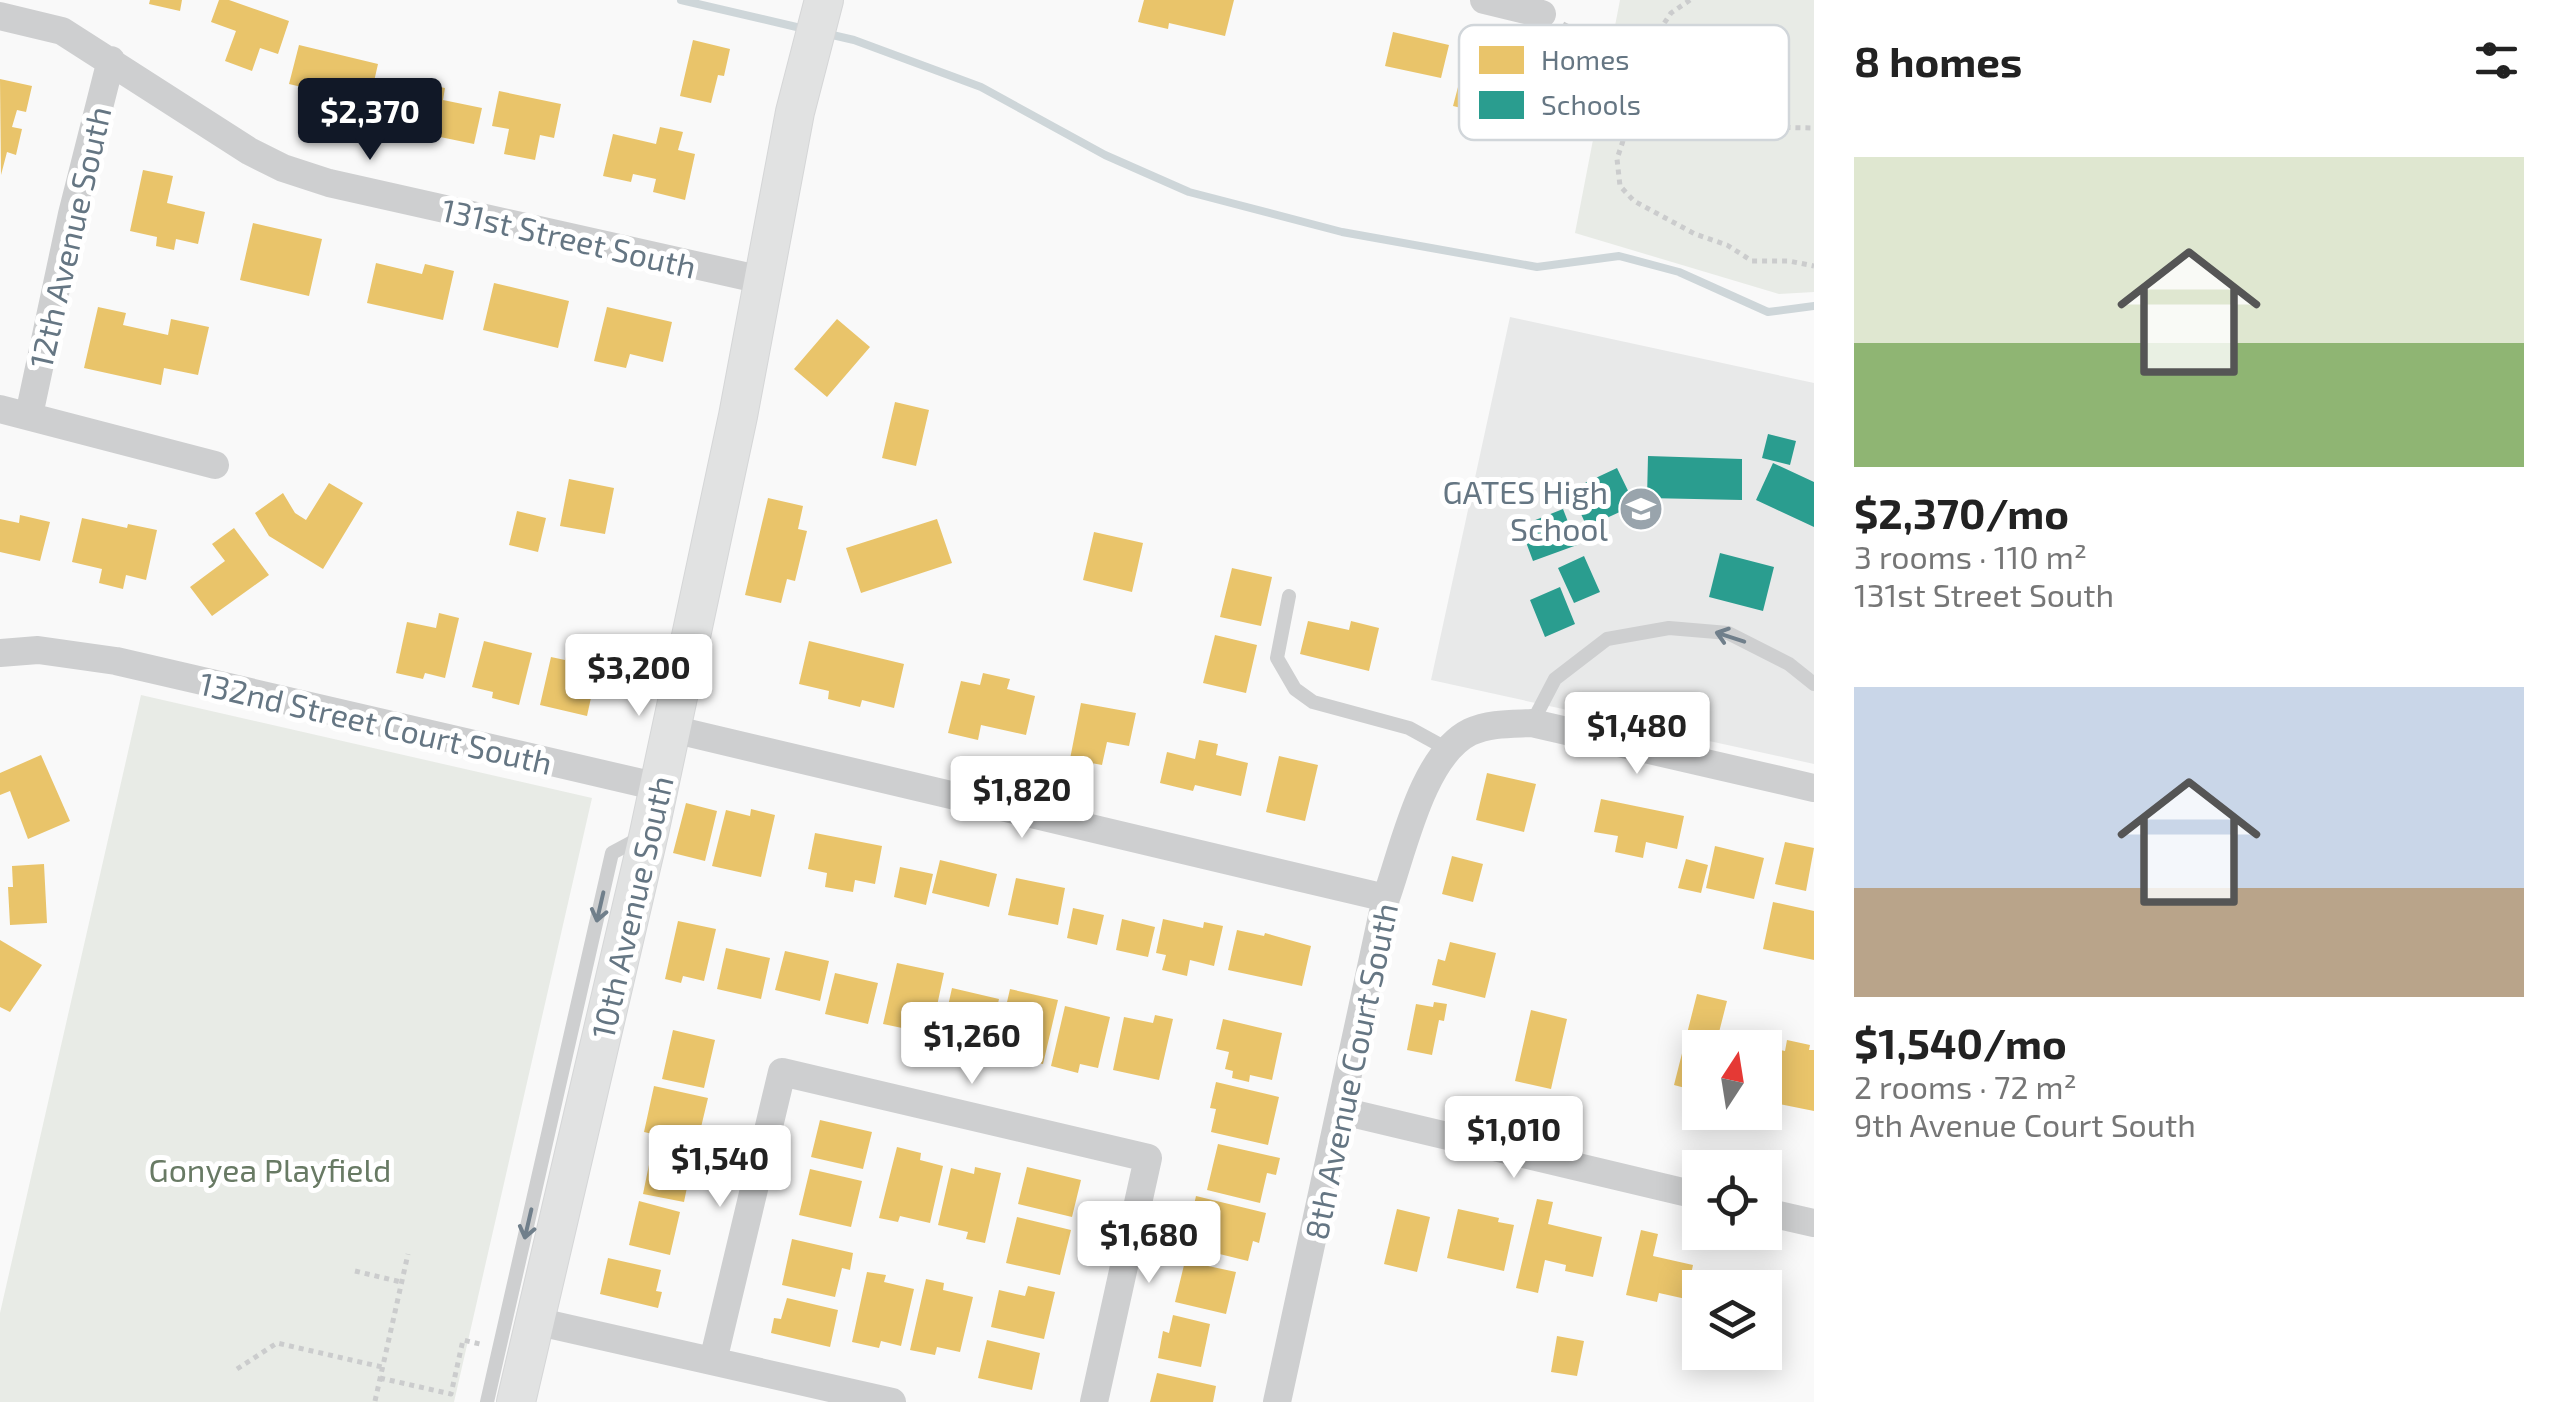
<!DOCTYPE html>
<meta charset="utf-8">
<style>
:root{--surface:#fff;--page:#f6f6f6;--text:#222;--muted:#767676;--accent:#111827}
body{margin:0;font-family:"Exo 2",sans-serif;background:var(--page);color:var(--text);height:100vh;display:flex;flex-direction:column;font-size:38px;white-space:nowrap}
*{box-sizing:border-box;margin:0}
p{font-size:32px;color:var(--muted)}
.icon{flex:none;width:55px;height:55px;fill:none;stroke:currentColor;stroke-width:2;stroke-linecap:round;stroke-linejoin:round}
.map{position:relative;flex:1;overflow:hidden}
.drawer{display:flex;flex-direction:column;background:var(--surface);width:750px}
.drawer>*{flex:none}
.needle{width:65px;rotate:12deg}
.controls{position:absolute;left:1682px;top:1030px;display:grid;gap:20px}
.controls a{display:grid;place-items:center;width:100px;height:100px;border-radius:0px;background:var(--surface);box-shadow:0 5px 25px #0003;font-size:50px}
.price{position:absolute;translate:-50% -85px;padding:0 22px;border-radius:10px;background:#fff;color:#222;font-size:32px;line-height:65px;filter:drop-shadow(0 2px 5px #0008)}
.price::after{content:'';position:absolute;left:50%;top:60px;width:30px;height:22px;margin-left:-15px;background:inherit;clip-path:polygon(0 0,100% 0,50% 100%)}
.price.active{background:var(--accent);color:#fff}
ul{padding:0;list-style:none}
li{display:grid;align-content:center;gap:20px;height:530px;padding:0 40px}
li span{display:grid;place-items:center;height:310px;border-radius:0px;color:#555}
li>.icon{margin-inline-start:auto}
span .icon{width:180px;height:180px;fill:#fffc;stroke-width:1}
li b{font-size:42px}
h2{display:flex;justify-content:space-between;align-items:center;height:120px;padding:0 40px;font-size:42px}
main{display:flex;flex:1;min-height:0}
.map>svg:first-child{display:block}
.built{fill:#e8e9e9}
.green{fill:#e8ebe6}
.homes{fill:#e9c46a}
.schools{fill:#2a9d8f}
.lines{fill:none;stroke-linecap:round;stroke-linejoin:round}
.stream{stroke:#ced6d9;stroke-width:8}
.secondary-casing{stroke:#d5d6d7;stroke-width:40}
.path{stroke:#cbcccd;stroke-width:5;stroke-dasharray:5 5;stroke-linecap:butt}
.lane{stroke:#cecfd0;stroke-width:14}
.street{stroke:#cecfd0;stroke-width:28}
.secondary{stroke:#e1e2e2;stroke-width:38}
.oneway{stroke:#707f8b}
.labels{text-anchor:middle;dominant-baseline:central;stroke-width:10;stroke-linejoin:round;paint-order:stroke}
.street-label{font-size:32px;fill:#657683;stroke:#fff}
.poi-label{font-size:32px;fill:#657683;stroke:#fff;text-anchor:end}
.park-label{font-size:32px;fill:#687a64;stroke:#fff}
.key{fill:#fff;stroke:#d1d6da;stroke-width:2.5}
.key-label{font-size:28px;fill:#657683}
</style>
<main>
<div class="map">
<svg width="1814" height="1402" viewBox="0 0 1814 1402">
<rect width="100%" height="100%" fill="#f9f9f9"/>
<path class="built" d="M1510,317L1814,383V764L1431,680Z"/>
<path class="green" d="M1620,0H1814V292L1779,294L1575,233Z
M141,695L592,798L454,1402H0V1313Z"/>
<path class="homes" d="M150,0H182L180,11L149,4Z
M219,0H229L289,21L278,54L260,48L252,71L225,61L236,31L211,22Z
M1144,0H1234L1225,36L1169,23L1168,29L1138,22Z
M1473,30L1498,36L1492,64L1516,69L1502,131L1479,125L1482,113L1453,106Z
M1393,32L1449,45L1441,78L1385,66Z
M693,40L730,49L724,76L718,75L711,103L680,96Z
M299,45L378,64L365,121L331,113L335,95L289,84Z
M0,79L32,86L26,112L17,110L12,127L22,129L16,155L7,152L1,175Z
M420,83L445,88L443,100L482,108L474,144L387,126L395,89L418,93Z
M499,91L561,104L554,138L540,135L535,160L504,154L509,129L492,126Z
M660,127L683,132L678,150L695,154L685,200L653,192L656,179L633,174L631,182L603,176L613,134L656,144Z
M143,170L173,176L167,203L205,212L198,244L176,239L174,250L156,246L157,237L130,231Z
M253,223L322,239L309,296L240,280Z
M376,263L422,274L425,264L454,271L443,320L367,303Z
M494,283L569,301L558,348L483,330Z
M98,307L126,313L123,325L168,335L171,319L209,327L198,375L164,368L161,385L84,368Z
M607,307L672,322L663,362L630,354L626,368L594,361Z
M837,319L870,347L827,397L794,369Z
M895,402L929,410L916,466L882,458Z
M569,479L614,488L605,534L560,526Z
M329,483L363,503L323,569L269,536L255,513L283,493L295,513L306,520Z
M768,498L803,506L798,529L807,531L795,581L787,579L781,603L745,595Z
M517,511L546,518L538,552L509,545Z
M20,515L50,522L40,561L0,552V519L19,523Z
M82,518L127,528L128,524L157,530L146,580L126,575L123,589L99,583L102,569L72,562Z
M937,519L952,563L861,593L846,548Z
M234,528L269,575L212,616L190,587L225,561L212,544Z
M1094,532L1143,543L1132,592L1083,580Z
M1232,568L1272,577L1261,626L1220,617Z
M439,613L459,618L445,678L425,673L423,679L396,673L407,622L436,628Z
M1308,621L1349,630L1351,621L1379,628L1369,671L1300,654Z
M1215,635L1257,645L1246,693L1203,683Z
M484,641L532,653L519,705L492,698L493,692L472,687Z
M809,641L904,664L894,708L862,700L860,707L828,699L829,691L799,684Z
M569,645L601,652L587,716L540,705L551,657L565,660Z
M983,673L1010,679L1007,689L1035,696L1026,735L981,725L978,740L948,733L961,681L980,685Z
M1081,703L1136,713L1129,746L1107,742L1102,765L1070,759Z
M1199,740L1218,744L1216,755L1248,763L1241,796L1195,785L1193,791L1160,783L1167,752L1195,759Z
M41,755L70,821L28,839L10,791L0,795V773Z
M1279,756L1318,765L1305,821L1266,812Z
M1487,773L1536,784L1524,832L1476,820Z
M1601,799L1684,816L1677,849L1646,842L1643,858L1615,852L1618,836L1594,832Z
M686,803L717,811L705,861L673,853Z
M751,809L775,815L761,877L712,866L726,810L750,816Z
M815,833L882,846L875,884L855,880L853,892L825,887L827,873L808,869Z
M1785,842L1814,848L1806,891L1775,884Z
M1715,846L1764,858L1754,899L1706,888Z
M1452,856L1483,864L1473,902L1442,894Z
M1686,859L1708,865L1701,893L1678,888Z
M940,860L997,874L989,907L932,893Z
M44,864L47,923L10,925L8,887H13L12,866Z
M900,867L933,874L926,905L894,897Z
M1016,878L1065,888L1058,925L1008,915Z
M1773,902L1814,911V960L1763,949Z
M1073,908L1104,915L1097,945L1067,938Z
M1122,919L1155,927L1148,957L1116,950Z
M1163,919L1203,928L1204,922L1223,926L1214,966L1190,960L1187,976L1162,970L1166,955L1156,953Z
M678,921L716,929L704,981L683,976L681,983L665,979Z
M1237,930L1264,936L1265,933L1311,946L1302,986L1228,970Z
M0,940L42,965L10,1012L0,1007Z
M1450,942L1496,953L1485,998L1432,985L1438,959L1445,961Z
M726,948L770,958L761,999L717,989Z
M785,951L829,961L820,1001L775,990Z
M897,963L944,973L931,1034L883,1024Z
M835,973L878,983L868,1024L825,1014Z
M952,988L999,999L987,1052L940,1042Z
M1010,989L1058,1000L1043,1064L1017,1058L1019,1051L997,1046Z
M1697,994L1727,1001L1715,1048H1700V1092L1674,1085Z
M1434,1002L1447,1004L1444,1021L1439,1020L1432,1055L1407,1050L1416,1004L1433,1007Z
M1065,1006L1110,1017L1098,1068L1080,1064L1078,1073L1051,1066Z
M1531,1010L1567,1019L1551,1089L1515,1081Z
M1155,1015L1173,1019L1159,1080L1113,1070L1124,1017L1153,1023Z
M1223,1019L1282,1033L1272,1080L1250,1075L1249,1082L1232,1078L1233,1071L1225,1069L1229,1052L1216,1049Z
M673,1030L715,1040L704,1088L662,1079Z
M1787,1040L1810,1045L1809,1050H1814V1111L1765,1101V1047L1785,1051Z
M1216,1082L1279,1097L1268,1145L1211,1132L1216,1109L1210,1108Z
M654,1086L708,1098L697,1144L644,1132Z
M820,1120L872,1132L863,1169L811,1157Z
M1218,1144L1280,1158L1276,1175L1267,1173L1260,1203L1207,1190Z
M897,1147L921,1153L920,1160L943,1166L930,1223L900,1216L898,1222L879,1218Z
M652,1150L693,1158L684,1202L643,1194Z
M975,1167L1001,1173L985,1243L966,1239L968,1232L938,1225L951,1168L974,1174Z
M1027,1167L1081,1180L1072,1217L1018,1204Z
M810,1169L862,1181L851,1227L799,1215Z
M1196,1196L1266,1213L1259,1243L1253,1241L1248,1261L1191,1247L1197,1224L1190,1222Z
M1537,1199L1553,1202L1548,1224L1602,1237L1593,1277L1565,1271L1566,1265L1545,1260L1538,1293L1516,1288Z
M639,1201L680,1212L670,1255L629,1245Z
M1397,1209L1430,1217L1417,1272L1384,1264Z
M1458,1209L1499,1218L1498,1222L1514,1225L1504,1271L1447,1258Z
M1017,1217L1071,1230L1060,1275L1006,1263Z
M1641,1230L1658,1234L1653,1256L1693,1265L1686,1299L1659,1293L1657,1302L1626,1295Z
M792,1239L853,1253L850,1270L842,1268L835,1297L782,1285Z
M608,1258L661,1270L656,1291L662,1292L658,1308L600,1294Z
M1185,1261L1236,1272L1226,1314L1175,1302Z
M1701,1270L1771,1286L1766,1304L1765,1288H1700V1303L1694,1301Z
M867,1272L886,1275L884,1282L914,1289L901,1346L881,1341L879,1348L852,1342Z
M926,1279L944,1283L943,1290L973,1297L960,1352L937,1347L935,1355L910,1350Z
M1028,1286L1055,1292L1044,1339L991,1327L999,1290L1025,1296Z
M787,1298L838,1310L830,1347L771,1333L774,1318L781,1319Z
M1173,1315L1210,1324L1201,1367L1158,1358L1163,1331L1169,1333Z
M1557,1336L1584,1341L1577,1376L1551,1372Z
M987,1340L1040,1353L1032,1390L978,1378Z
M1157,1373L1216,1386L1213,1402H1150Z"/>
<path class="schools" d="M1768,434L1796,441L1790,465L1762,458Z
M1648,456L1742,459V500L1647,498Z
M1773,463L1814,482V527L1756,500Z
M1617,468L1635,505L1587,527L1570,490Z
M1563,509L1577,545L1533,561L1520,526Z
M1720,553L1774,567L1763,611L1709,597Z
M1584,556L1600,592L1574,603L1558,568Z
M1560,587L1575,624L1545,637L1530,600Z"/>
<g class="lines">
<path class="stream" d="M681,0L805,29
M828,34L854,40L981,87L1105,155L1189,192L1342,232L1537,267L1619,256L1679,272L1768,312L1814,306"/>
<defs>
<path id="secondary" d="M516,1402L649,833L738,416L795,112L824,0"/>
</defs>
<use href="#secondary" class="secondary-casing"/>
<path class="path" d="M1690,0L1671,13L1659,31L1617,159L1620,186L1634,201L1695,234L1727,245L1752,261H1789L1814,266
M1563,24L1625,56L1680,96L1720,118L1755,127L1814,128
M355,1271L401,1282
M237,1369L277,1343L382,1367
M380,1378L451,1394L463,1340L480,1344
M375,1401L408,1254"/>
<path class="lane" d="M1289,596L1277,658L1295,689L1313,702L1409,728L1449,750
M1532,723L1555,679L1607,639L1669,628L1728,633L1789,664L1814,684
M487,1402L612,853L640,838"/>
<path class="street" d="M1484,0L1542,14
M0,16L62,31L249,151L283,168L329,183L762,280
M0,409L215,465
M29,415L72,214L111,60
M0,653L38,650L116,661L659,787
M672,729L1386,898
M1342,1111L1700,1196
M1765,1212L1814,1223
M535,1321L892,1402
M713,1361L782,1072L1148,1158L1094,1402
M1277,1402L1386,898C1403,851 1422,756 1470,732C1490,723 1511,724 1532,723L1814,788"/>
<use href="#secondary" class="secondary"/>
</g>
<defs><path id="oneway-shaft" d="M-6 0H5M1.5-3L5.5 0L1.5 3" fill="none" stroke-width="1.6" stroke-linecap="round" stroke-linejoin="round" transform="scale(2.5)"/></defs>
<g class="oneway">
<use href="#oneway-shaft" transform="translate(1730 637) rotate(-162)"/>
<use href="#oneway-shaft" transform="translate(600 907) rotate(103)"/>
<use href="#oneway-shaft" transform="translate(528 1224) rotate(103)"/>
</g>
<defs>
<symbol id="school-disc" viewBox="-11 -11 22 22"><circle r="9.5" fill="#99a4ac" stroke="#fff"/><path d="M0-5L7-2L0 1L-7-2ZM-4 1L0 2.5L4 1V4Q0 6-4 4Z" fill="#fff"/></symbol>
</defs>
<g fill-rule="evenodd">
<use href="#school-disc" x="1616" y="484" width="50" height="50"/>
</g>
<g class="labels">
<g class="street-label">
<text transform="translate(69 237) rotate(-77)">12th Avenue South</text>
<text transform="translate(569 237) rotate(13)">131st Street South</text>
<text transform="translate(376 722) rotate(13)">132nd Street Court South</text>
<text transform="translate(631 907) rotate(-77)">10th Avenue South</text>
<text transform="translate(1350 1071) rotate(-78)">8th Avenue Court South</text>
</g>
<g class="poi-label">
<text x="1608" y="491">GATES High<tspan x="1608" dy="37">School</tspan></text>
</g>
<g class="park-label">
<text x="270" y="1169">Gonyea Playfield</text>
</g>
</g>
<rect x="1459" y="25" width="330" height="115" rx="15" class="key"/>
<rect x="1479" y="46" width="45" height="28" fill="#e9c46a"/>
<rect x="1479" y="91" width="45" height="28" fill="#2a9d8f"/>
<g class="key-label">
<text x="1541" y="70">Homes</text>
<text x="1541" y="115">Schools</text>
</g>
</svg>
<div class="controls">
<a><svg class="needle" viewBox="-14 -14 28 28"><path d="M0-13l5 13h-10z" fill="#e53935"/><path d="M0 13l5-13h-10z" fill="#767676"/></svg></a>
<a><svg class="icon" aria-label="locate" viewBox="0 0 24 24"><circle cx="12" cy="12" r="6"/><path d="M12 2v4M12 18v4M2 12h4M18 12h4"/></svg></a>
<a><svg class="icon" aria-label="layers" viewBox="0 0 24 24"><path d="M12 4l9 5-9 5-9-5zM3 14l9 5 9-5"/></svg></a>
</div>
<b class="price active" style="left:370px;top:163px">$2,370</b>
<b class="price" style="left:639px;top:719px">$3,200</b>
<b class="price" style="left:1637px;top:777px">$1,480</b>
<b class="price" style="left:1022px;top:841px">$1,820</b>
<b class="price" style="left:972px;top:1087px">$1,260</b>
<b class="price" style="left:1514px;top:1181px">$1,010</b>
<b class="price" style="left:720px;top:1210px">$1,540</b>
<b class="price" style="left:1149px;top:1286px">$1,680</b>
</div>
<section class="drawer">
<h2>8 homes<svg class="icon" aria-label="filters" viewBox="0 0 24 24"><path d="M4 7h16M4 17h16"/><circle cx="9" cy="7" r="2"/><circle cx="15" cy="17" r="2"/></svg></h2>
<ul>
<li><span style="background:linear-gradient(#dfe7d0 60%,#8fb573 0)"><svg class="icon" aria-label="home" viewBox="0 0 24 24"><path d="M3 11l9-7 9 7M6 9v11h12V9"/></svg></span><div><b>$2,370/mo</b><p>3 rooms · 110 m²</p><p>131st Street South</p></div></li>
<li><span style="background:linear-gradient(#c9d6e8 65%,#b9a48a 0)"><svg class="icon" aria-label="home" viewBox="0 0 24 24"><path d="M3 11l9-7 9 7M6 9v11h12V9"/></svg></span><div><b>$1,540/mo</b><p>2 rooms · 72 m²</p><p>9th Avenue Court South</p></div></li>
</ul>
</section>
</main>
